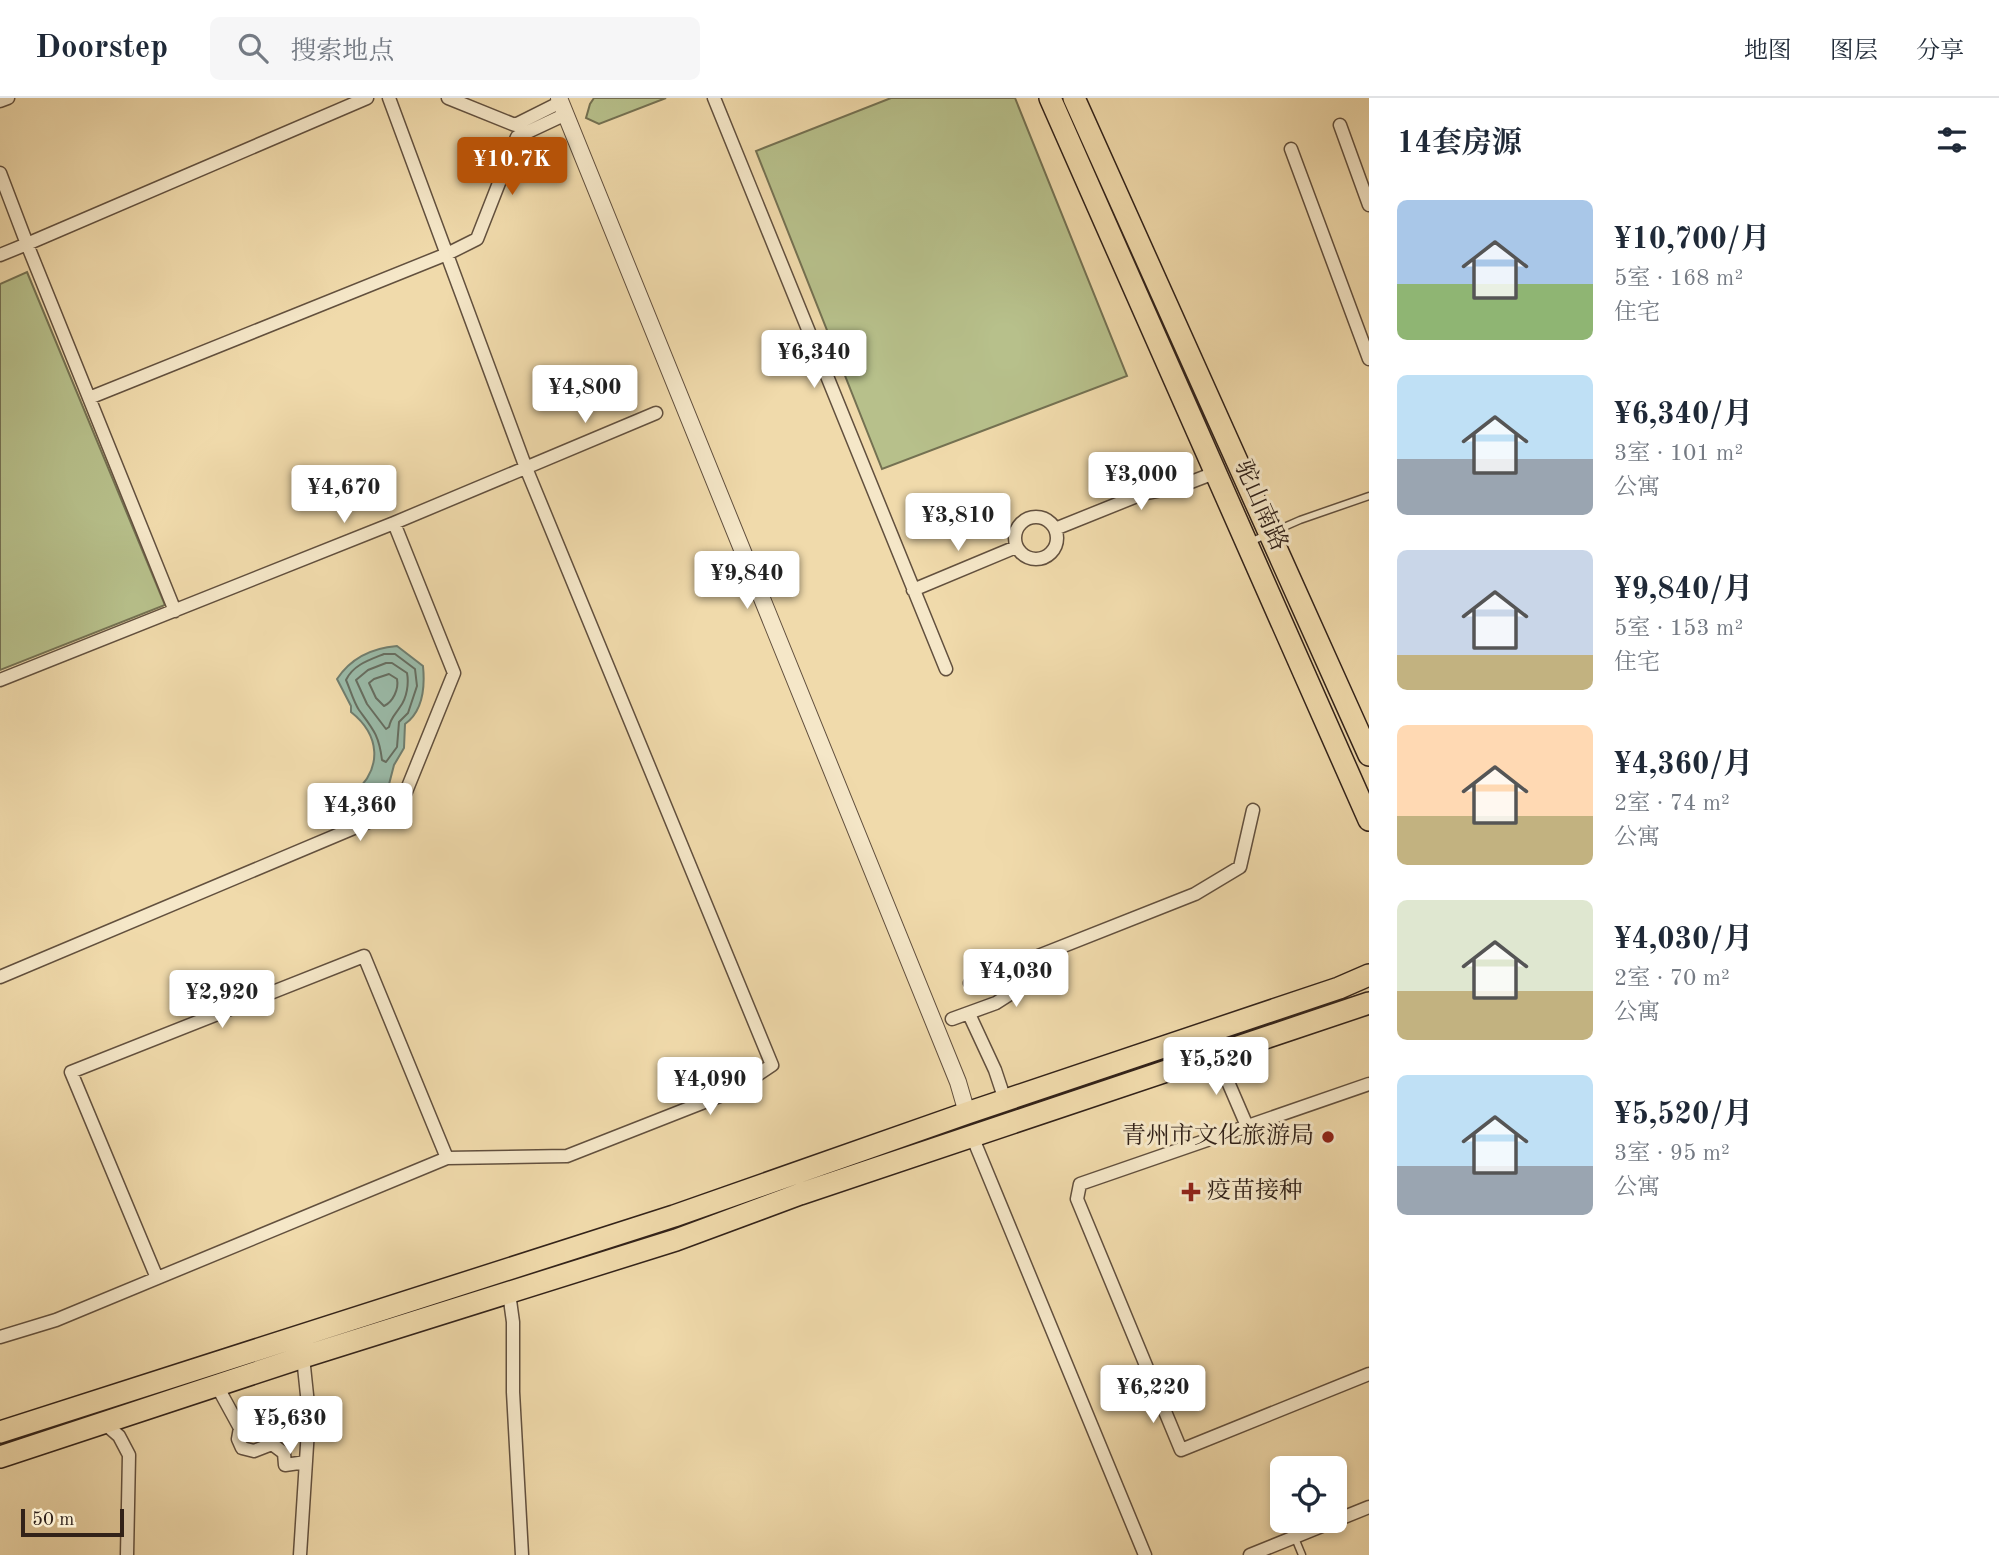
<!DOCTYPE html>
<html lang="zh">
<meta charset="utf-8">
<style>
:root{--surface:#fff;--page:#f6f6f7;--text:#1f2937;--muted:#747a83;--line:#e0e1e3;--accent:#b45309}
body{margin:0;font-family:"Old Standard TT","Noto Serif SC",serif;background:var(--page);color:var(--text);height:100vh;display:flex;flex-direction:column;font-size:26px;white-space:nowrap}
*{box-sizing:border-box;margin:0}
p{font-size:23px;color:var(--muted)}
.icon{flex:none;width:38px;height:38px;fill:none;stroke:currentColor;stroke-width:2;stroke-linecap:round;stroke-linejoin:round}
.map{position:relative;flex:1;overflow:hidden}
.details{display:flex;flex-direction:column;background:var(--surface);width:630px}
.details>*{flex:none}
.tools{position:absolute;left:1270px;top:1358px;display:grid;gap:14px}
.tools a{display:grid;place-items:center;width:77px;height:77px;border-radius:10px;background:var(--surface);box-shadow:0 4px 10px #0003;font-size:35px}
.scale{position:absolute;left:21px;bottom:18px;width:103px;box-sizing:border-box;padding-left:7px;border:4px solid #322219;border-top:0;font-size:19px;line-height:24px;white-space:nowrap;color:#322219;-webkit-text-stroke:5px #f5e7c8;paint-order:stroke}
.price{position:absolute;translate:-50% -60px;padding:0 16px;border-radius:7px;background:#fff;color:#222;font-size:23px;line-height:46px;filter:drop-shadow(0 2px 4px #0008)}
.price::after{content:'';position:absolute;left:50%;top:42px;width:21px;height:16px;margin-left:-10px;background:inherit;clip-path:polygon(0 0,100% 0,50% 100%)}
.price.selected{background:var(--accent);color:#fff}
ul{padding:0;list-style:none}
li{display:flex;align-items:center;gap:21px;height:175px;padding:0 28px}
li span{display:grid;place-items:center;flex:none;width:196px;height:140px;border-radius:10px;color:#555}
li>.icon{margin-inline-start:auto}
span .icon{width:84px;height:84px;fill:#fffc;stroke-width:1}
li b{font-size:30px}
h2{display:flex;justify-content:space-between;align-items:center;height:84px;padding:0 28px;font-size:30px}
header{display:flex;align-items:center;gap:42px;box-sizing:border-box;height:98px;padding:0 35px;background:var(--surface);border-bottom:2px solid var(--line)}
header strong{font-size:33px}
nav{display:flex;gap:38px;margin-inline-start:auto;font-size:24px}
.search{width:490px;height:63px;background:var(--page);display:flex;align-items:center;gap:18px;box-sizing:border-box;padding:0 24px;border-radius:10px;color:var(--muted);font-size:26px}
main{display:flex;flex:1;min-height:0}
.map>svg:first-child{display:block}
.green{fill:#b7c08b;stroke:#747152;stroke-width:2}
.water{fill:#9abba9;stroke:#707e6f;stroke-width:2}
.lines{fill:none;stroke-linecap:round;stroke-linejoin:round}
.shore{stroke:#666e61;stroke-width:2}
.service-casing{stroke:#62503e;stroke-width:9}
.minor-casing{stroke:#62503e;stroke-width:15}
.tertiary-casing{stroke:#62503e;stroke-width:18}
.primary-casing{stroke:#322219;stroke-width:24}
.service{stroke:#f5e7c8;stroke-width:6}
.minor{stroke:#f5e7c8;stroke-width:12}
.tertiary{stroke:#f5e7c8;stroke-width:16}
.primary{stroke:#f0daab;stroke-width:21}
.poi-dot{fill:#8f2418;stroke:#f5e7c8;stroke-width:2.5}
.labels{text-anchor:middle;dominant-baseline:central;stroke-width:6;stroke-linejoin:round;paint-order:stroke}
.street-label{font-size:24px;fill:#322219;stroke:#f5e7c8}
.poi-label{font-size:24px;fill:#322219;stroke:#f5e7c8;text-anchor:end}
</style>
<header>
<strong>Doorstep</strong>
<div class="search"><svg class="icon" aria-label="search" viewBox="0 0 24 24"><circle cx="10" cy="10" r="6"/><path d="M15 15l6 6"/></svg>搜索地点</div>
<nav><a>地图</a><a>图层</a><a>分享</a></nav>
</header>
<main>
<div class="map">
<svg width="1369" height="1457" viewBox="0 0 1369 1457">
<rect width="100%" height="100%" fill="#f0daab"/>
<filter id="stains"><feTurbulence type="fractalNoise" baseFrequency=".00286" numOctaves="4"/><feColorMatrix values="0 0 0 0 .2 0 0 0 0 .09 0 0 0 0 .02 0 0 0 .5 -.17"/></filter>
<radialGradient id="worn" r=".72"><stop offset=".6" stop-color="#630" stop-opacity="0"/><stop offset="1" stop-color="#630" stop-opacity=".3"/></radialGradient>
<path class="green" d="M594,0H666L599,26L586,20L590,6Z
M891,0H1015L1127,278L882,371L756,53Z
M27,174L165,507L0,572V186Z"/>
<path class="water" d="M397,548L423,568C425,588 423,613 405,626L404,650L394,667L386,698L328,720L323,710C333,706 346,702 354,695C383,670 380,637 351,614V608L337,581C351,560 372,550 397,548Z"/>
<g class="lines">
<path class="shore" d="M384,556H395L415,571L417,588L408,615L399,624L397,649L386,664L382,662C379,637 373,631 359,612C354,605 350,591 346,582C353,567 369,562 384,556Z
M386,565H392L407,575C409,585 407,600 400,609C395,617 391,619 389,629L386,631L367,606L356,582L368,572Z
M389,576L397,581C399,591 393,604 384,608L376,600L369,585L374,581Z"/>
<defs>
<path id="service" d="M1250,444L1300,422L1369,398
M1288,1423L1302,1457"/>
<path id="minor" d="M448,0L515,27L561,4
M714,0L946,571
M0,3L8,0
M1340,27L1369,107
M1291,51L1369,261
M0,75L27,146L0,157
M89,300L447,156L477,141L517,39L566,16
M1015 440a21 21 0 1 1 42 0a21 21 0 1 1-42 0Z
M1055,431L1142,396L1178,389L1217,374
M913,492L1016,449
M175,513L27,146L367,0
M0,582L394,425L656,315
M0,879L399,711L454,575L394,425
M970,885L1195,796L1240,769L1253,712
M969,916L995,972L1005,1002
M952,921L996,905L1027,885L1023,863
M1216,956L1247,1028
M1369,986L1080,1086L1077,1101L1181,1352L1369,1276
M972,1038L1145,1457
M157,1180L71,974L364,858L447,1060
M509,1195L513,1224V1294L522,1457
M0,1239L56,1222L447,1060L567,1058L735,992L772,967L526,370L389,0
M217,1288L240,1330L238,1341L242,1350L254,1353L272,1346L284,1355L285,1367L306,1364
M104,1325L119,1338L129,1357L127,1457
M300,1457L309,1316L303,1259
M1250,1457L1369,1409"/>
<path id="tertiary" d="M559,0L958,984L967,1015"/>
<path id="primary" d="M1050,0L1369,722
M1074,0L1369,657
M0,1334L674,1118L967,1015L1339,890L1369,877
M0,1359L303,1259L676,1142L800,1096L1369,905"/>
</defs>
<use href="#service" class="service-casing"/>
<use href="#minor" class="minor-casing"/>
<use href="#tertiary" class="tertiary-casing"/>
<use href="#primary" class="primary-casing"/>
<use href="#service" class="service"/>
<use href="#minor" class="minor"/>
<use href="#tertiary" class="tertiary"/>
<use href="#primary" class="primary"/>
</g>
<g class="poi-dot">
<circle cx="1328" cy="1039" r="7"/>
<path d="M1187.5 1083.5h7v7h7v7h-7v7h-7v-7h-7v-7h7z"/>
</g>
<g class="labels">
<g class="street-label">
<text transform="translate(1260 408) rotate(66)">驼山南路</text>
</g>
<g class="poi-label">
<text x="1314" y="1039">青州市文化旅游局</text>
<text x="1207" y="1094" text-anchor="start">疫苗接种</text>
</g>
</g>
<rect width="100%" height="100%" filter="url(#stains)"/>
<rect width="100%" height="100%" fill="url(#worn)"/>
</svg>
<div class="tools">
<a><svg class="icon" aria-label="locate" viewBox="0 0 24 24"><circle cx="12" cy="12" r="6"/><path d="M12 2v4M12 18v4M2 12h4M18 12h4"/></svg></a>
</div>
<div class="scale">50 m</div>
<b class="price selected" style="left:512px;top:99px">¥10.7K</b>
<b class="price" style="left:814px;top:292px">¥6,340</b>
<b class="price" style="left:585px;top:327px">¥4,800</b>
<b class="price" style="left:1141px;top:414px">¥3,000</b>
<b class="price" style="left:344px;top:427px">¥4,670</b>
<b class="price" style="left:958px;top:455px">¥3,810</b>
<b class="price" style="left:747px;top:513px">¥9,840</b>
<b class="price" style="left:360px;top:745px">¥4,360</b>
<b class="price" style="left:1016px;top:911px">¥4,030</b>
<b class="price" style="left:222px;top:932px">¥2,920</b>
<b class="price" style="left:1216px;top:999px">¥5,520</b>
<b class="price" style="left:710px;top:1019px">¥4,090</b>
<b class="price" style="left:1153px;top:1327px">¥6,220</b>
<b class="price" style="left:290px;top:1358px">¥5,630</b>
</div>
<section class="details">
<h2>14套房源<svg class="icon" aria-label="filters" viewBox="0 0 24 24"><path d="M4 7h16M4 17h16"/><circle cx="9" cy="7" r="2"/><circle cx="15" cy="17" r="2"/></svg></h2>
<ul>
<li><span style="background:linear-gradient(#a9c7e8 60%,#8fb573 0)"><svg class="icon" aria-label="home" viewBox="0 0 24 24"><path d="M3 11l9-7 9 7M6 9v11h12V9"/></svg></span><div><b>¥10,700/月</b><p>5室 · 168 m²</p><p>住宅</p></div></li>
<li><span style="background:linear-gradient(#bfe0f5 60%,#9aa5b1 0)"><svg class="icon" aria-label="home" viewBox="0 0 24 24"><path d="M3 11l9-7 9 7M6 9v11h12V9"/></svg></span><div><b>¥6,340/月</b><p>3室 · 101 m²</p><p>公寓</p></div></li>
<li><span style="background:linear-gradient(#c9d6e8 75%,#c2b280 0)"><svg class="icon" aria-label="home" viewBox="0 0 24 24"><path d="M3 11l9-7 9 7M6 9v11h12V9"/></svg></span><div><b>¥9,840/月</b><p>5室 · 153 m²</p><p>住宅</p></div></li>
<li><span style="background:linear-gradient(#ffd9b3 65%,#c2b280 0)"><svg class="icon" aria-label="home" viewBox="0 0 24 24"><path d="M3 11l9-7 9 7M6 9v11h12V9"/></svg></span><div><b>¥4,360/月</b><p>2室 · 74 m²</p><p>公寓</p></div></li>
<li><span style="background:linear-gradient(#dfe7d0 65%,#c2b280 0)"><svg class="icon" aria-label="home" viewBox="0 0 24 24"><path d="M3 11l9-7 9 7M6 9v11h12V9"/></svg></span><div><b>¥4,030/月</b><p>2室 · 70 m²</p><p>公寓</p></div></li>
<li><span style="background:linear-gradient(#bfe0f5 65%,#9aa5b1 0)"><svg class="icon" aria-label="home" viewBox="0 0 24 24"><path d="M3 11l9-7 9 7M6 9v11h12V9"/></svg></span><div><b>¥5,520/月</b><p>3室 · 95 m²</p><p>公寓</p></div></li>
</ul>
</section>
</main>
